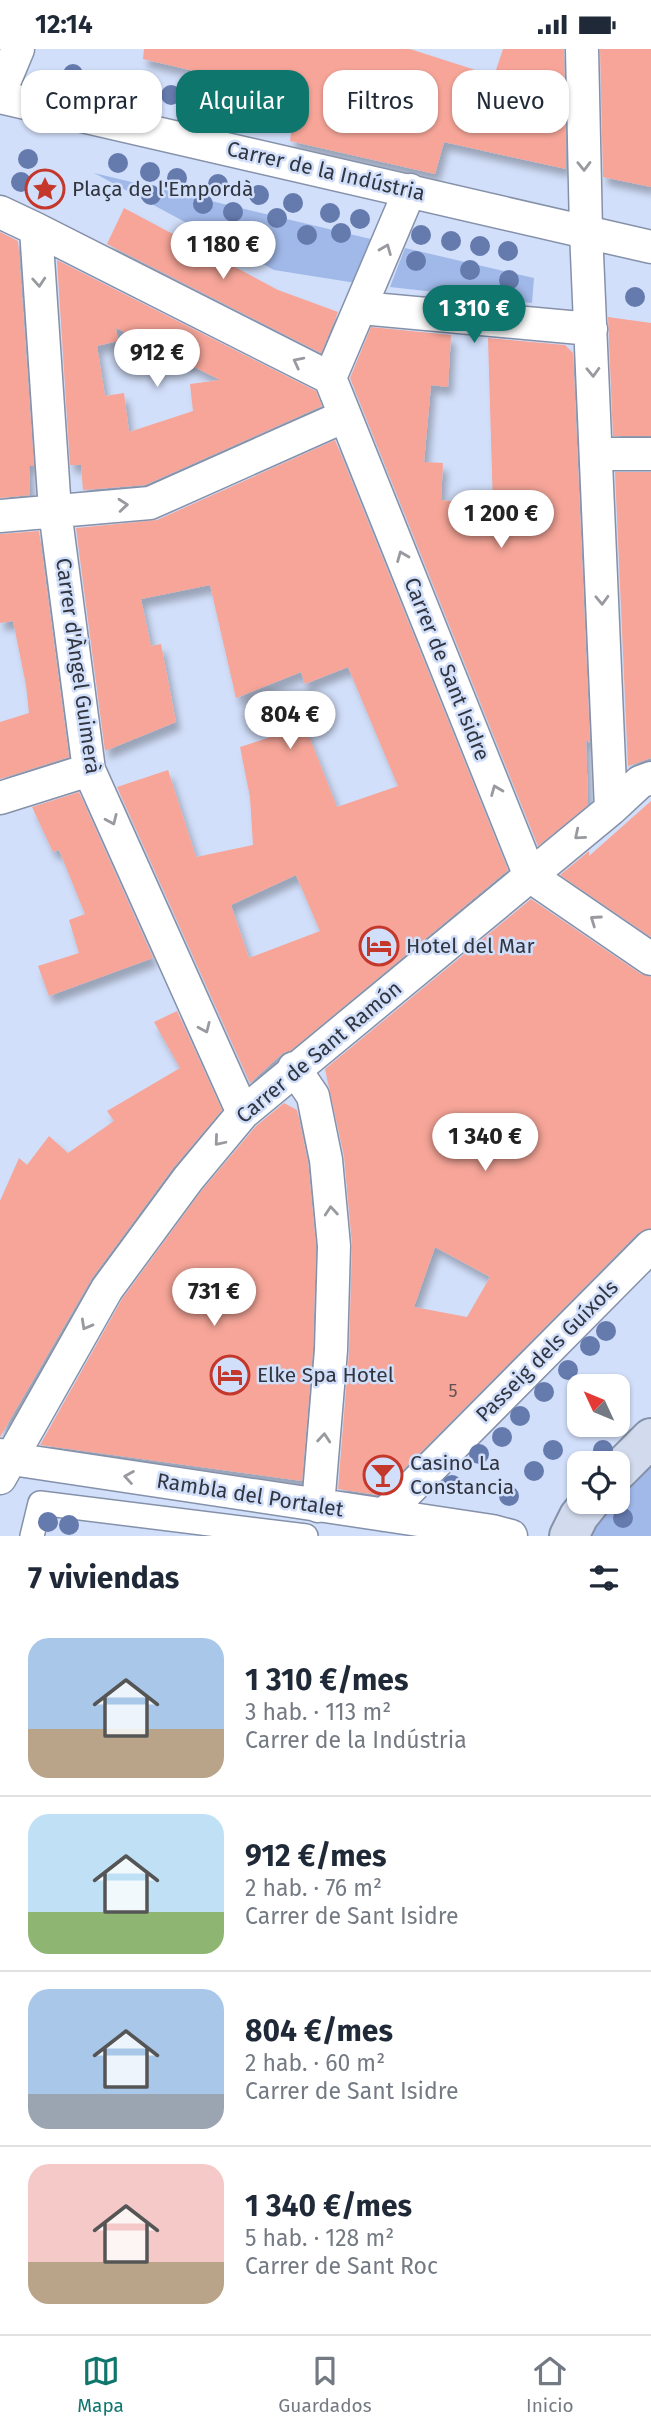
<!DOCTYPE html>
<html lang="es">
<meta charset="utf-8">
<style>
:root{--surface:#fff;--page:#f6f6f7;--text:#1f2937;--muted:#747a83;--line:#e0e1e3;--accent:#0f766e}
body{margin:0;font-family:"Fira Sans",sans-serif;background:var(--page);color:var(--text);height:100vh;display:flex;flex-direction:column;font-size:26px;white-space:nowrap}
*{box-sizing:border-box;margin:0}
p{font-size:23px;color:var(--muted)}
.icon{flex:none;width:38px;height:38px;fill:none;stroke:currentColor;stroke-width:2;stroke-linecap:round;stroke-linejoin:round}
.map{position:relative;height:1487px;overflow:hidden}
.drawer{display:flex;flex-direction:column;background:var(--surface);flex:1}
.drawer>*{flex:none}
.banner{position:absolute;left:21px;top:21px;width:609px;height:63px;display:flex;gap:14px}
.needle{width:46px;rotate:314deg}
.controls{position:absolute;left:567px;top:1325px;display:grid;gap:14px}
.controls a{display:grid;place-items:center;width:63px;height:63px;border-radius:14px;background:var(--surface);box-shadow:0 2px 5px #0004;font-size:35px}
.price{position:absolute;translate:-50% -60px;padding:0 16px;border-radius:24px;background:#fff;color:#222;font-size:23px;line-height:46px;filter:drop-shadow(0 2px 4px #0008)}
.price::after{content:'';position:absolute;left:50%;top:42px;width:21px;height:16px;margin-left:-10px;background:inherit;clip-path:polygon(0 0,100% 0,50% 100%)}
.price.active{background:var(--accent);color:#fff}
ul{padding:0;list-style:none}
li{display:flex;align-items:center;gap:21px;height:175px;padding:0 28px}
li+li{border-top:2px solid var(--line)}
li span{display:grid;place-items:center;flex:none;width:196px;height:140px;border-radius:21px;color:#555}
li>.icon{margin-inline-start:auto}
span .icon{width:84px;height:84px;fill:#fffc;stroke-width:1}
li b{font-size:30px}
h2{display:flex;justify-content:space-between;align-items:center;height:84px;padding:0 28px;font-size:30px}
.pill{padding:0 24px;border-radius:21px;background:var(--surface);box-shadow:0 2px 5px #0004;font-size:24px;line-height:63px}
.pill.active{background:var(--accent);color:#fff}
.status{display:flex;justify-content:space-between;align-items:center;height:49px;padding:0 35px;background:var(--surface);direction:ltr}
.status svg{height:19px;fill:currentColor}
.dock{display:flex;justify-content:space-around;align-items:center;height:98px;border-top:2px solid var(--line);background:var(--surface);font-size:19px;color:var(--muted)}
.dock a{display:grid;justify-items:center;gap:4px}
.dock .active{color:var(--accent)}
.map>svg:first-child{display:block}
.green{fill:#a1b9e9}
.building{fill:#f6a598;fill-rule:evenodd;filter:url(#shadow)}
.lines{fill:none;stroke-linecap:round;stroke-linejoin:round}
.pedestrian-casing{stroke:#8591a9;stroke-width:26}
.minor-casing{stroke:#8591a9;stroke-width:35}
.secondary-casing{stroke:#8591a9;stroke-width:42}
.pedestrian{stroke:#fff;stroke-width:23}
.minor{stroke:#fff;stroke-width:32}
.secondary{stroke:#d2dbed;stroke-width:38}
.tree{fill:#657aad}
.oneway{stroke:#989a9f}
.labels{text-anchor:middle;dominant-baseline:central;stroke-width:5;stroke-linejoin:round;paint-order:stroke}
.number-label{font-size:18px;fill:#625155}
.street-label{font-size:21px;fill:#30353f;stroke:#d2dffa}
.poi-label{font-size:21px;fill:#30353f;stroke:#d2dffa;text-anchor:start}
</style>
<div class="status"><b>12:14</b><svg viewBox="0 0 49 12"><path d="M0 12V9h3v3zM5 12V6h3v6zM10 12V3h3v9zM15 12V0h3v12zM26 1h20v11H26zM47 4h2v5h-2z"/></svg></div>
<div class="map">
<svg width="651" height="1487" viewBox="0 0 651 1487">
<defs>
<filter id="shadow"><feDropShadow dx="4.5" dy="8" stdDeviation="3.5" flood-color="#0004"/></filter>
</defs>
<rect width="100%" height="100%" fill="#d2dffa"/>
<path class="green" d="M94,124L375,191L356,234L274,221Z
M405,199L534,229L532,254L390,238Z
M651,1406V1487H580L604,1453L618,1452V1439Z"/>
<path class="building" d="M144,0H410L494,27L503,0H564L566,120L444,93L435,125L290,92L296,46L143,10Z
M600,0H651V138L603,128Z
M124,159L278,241L338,263L321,304L107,195Z
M0,183L18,192L34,417H29L30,446L0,449Z
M57,211L316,342L322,357L145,436L83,441L81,416H70ZM116,279L131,286L220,331L190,335L193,362L129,383L124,344L105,347L97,297L118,292Z
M608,268L651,274V387H613Z
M371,278L451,286L448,338L431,336L424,413L443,414L441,451L493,457L488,289L565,296L573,304L590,694L586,691L588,756L538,797L350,329Z
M335,391L508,821L290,1002L283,1004L250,1034L117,738L168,721L196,808L253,796L250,748L240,698L305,677L337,758L398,737L348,618L305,635L301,623L236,649L210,536L141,550L151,597L161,595L176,673L105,702L76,479L157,471ZM296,826L320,882L249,909L231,856Z
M615,423H651V709L628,717Z
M39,482L69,708L0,730V673L29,664L26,636L13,572L0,574V485Z
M79,743L153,909L49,947L38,917L79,904L69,871L85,865L59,801L53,803L32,758Z
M651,752V888L560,826L589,802V807Z
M531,850L641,925L651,928V1179L638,1184L378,1446L338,1440L349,1303L352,1195L344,1107L325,1020ZM435,1198L490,1228L467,1268L414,1258Z
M177,962L222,1061L173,1119L92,1229L0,1388V1152L19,1109L27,1116L49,1087L68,1104L114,1072L107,1062L180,1019L154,973Z
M284,1054L297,1061L308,1114L316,1198L313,1300L302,1432L40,1396L122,1250L202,1141L256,1077Z"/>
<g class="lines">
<defs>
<path id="pedestrian" d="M32,1487L40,1454L306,1487"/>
<path id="minor" d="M582,0L586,182L611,760
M0,43L18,0
M0,48L651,198
M0,163L36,180L55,462L89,721L243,1064
M36,180L330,329L530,827L651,910
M361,259L591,280
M330,329L410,141
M596,405H651
M0,467L150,454L345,367
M0,749L89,721
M294,1019L313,1047L326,1111L334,1197L331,1301L318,1457
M0,1406L12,1410L492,1482L511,1487
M0,1429L107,1240L188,1130L243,1064L611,760L640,733L651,729
M384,1466L651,1197"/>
<path id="secondary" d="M618,1422L651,1389
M569,1487L579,1467L591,1452"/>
</defs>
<use href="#pedestrian" class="pedestrian-casing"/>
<use href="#minor" class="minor-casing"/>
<use href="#secondary" class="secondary-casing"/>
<use href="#pedestrian" class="pedestrian"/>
<use href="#minor" class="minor"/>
<use href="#secondary" class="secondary"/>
</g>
<g class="tree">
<circle cx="73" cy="25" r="10"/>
<circle cx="118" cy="35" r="10"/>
<circle cx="150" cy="42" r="10"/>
<circle cx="171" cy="46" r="10"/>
<circle cx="262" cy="66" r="10"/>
<circle cx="28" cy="110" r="10"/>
<circle cx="118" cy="114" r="10"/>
<circle cx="150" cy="123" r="10"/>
<circle cx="177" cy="129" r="10"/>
<circle cx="21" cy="133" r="10"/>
<circle cx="218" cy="135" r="10"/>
<circle cx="151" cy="146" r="10"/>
<circle cx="259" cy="146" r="10"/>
<circle cx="293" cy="154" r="10"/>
<circle cx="203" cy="155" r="10"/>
<circle cx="233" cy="163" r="10"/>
<circle cx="330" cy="164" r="10"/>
<circle cx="277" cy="169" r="10"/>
<circle cx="360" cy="170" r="10"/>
<circle cx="341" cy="184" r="10"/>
<circle cx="307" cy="186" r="10"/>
<circle cx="421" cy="186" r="10"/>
<circle cx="451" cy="192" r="10"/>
<circle cx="480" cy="197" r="10"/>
<circle cx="508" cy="202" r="10"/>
<circle cx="416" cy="212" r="10"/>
<circle cx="470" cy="221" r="10"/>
<circle cx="509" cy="231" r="10"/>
<circle cx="635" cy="248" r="10"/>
<circle cx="606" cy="1282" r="10"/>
<circle cx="590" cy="1297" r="10"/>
<circle cx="568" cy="1321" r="10"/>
<circle cx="544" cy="1343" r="10"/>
<circle cx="520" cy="1367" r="10"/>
<circle cx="502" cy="1388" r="10"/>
<circle cx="553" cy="1401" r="10"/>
<circle cx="603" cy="1401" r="10"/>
<circle cx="479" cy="1405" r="10"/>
<circle cx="534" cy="1422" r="10"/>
<circle cx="452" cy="1436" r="10"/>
<circle cx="509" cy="1447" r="10"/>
<circle cx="623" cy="1469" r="10"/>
<circle cx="48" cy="1473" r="10"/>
<circle cx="69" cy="1476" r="10"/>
</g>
<defs><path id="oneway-chevron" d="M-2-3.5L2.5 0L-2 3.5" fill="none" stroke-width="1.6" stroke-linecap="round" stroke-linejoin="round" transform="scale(1.75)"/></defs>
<g class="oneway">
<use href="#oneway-chevron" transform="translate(584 117) rotate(89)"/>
<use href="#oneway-chevron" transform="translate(386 200) rotate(-68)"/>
<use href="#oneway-chevron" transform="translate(39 233) rotate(86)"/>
<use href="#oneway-chevron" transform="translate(298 313) rotate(-153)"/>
<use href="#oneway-chevron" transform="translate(593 323) rotate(88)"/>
<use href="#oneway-chevron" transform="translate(123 456) rotate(-5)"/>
<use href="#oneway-chevron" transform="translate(402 507) rotate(-112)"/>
<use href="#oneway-chevron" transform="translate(602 551) rotate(88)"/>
<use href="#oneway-chevron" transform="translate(496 741) rotate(-112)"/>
<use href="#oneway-chevron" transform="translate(112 771) rotate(66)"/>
<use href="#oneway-chevron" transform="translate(579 786) rotate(140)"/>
<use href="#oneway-chevron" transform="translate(595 871) rotate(-145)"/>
<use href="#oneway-chevron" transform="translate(205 979) rotate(66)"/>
<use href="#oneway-chevron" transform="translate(219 1092) rotate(130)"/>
<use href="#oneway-chevron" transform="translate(331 1162) rotate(-95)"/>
<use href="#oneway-chevron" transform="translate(86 1276) rotate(119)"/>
<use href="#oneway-chevron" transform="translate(324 1389) rotate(-85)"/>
<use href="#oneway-chevron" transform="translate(129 1428) rotate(-171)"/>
</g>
<defs>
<symbol id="sight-ring" viewBox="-11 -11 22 22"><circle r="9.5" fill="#d2dffa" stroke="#c4372b" stroke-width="1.5"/><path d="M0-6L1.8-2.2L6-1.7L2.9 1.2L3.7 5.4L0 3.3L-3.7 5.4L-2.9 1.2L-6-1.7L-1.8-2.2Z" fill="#c4372b"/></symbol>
<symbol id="hotel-ring" viewBox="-11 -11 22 22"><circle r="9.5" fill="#d2dffa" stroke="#c4372b" stroke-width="1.5"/><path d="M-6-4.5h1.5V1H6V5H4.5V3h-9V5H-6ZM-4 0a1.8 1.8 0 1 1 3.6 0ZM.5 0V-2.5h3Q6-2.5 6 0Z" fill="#c4372b"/></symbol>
<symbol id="bar-ring" viewBox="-11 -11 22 22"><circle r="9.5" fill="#d2dffa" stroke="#c4372b" stroke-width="1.5"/><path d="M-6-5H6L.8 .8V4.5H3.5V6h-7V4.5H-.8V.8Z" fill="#c4372b"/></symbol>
</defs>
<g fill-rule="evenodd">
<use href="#sight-ring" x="23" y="118" width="44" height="44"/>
<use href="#hotel-ring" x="357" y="875" width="44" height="44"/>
<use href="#hotel-ring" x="208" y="1304" width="44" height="44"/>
<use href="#bar-ring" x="361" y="1404" width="44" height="44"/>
</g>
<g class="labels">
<g class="number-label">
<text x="453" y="1342">5</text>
</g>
<g class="street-label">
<text transform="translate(326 122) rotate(13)">Carrer de la Indústria</text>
<text transform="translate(78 617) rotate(82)">Carrer d'Àngel Guimerà</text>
<text transform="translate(447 620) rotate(68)">Carrer de Sant Isidre</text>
<text transform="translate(319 1003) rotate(-40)">Carrer de Sant Ramón</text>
<text transform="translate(547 1302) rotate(-45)">Passeig dels Guíxols</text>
<text transform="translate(250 1446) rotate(9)">Rambla del Portalet</text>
</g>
<g class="poi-label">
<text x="72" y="140">Plaça de l'Empordà</text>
<text x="406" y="897">Hotel del Mar</text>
<text x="257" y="1326">Elke Spa Hotel</text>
<text x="410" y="1414">Casino La<tspan x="410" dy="24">Constancia</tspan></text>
</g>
</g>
</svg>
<div class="controls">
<a><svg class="needle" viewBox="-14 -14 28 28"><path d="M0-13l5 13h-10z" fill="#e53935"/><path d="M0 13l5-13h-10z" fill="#747a83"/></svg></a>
<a><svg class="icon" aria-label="locate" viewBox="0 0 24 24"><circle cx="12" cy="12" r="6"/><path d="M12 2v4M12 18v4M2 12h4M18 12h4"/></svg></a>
</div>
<b class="price" style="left:223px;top:232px">1 180 €</b>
<b class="price active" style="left:474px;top:296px">1 310 €</b>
<b class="price" style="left:157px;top:340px">912 €</b>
<b class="price" style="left:501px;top:501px">1 200 €</b>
<b class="price" style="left:290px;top:702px">804 €</b>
<b class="price" style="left:485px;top:1124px">1 340 €</b>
<b class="price" style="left:214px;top:1279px">731 €</b>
<div class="banner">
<a class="pill">Comprar</a>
<a class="pill active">Alquilar</a>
<a class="pill">Filtros</a>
<a class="pill">Nuevo</a>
</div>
</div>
<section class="drawer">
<h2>7 viviendas<svg class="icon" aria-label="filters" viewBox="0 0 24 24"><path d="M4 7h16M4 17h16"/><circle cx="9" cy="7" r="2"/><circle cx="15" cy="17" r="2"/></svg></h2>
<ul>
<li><span style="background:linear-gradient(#a9c7e8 65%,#b9a48a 0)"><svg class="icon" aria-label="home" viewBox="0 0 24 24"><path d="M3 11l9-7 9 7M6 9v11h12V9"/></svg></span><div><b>1 310 €/mes</b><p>3 hab. · 113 m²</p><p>Carrer de la Indústria</p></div></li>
<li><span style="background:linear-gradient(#bfe0f5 70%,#8fb573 0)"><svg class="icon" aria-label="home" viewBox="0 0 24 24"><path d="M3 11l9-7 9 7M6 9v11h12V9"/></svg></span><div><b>912 €/mes</b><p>2 hab. · 76 m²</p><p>Carrer de Sant Isidre</p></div></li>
<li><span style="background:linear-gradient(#a9c7e8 75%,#9aa5b1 0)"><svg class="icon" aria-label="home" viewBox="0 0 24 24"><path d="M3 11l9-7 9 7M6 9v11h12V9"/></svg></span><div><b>804 €/mes</b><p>2 hab. · 60 m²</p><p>Carrer de Sant Isidre</p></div></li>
<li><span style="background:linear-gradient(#f6c9c9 70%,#b9a48a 0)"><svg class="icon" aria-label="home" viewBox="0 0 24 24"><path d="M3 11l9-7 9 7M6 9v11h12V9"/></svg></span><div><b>1 340 €/mes</b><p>5 hab. · 128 m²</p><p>Carrer de Sant Roc</p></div></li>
</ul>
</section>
<nav class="dock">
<a class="active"><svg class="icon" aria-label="map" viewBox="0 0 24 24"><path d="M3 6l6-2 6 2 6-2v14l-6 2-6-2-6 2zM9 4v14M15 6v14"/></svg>Mapa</a>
<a><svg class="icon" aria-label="saved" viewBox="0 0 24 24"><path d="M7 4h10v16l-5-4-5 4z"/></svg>Guardados</a>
<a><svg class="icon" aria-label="home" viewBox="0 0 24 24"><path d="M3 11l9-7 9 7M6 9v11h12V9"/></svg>Inicio</a>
</nav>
